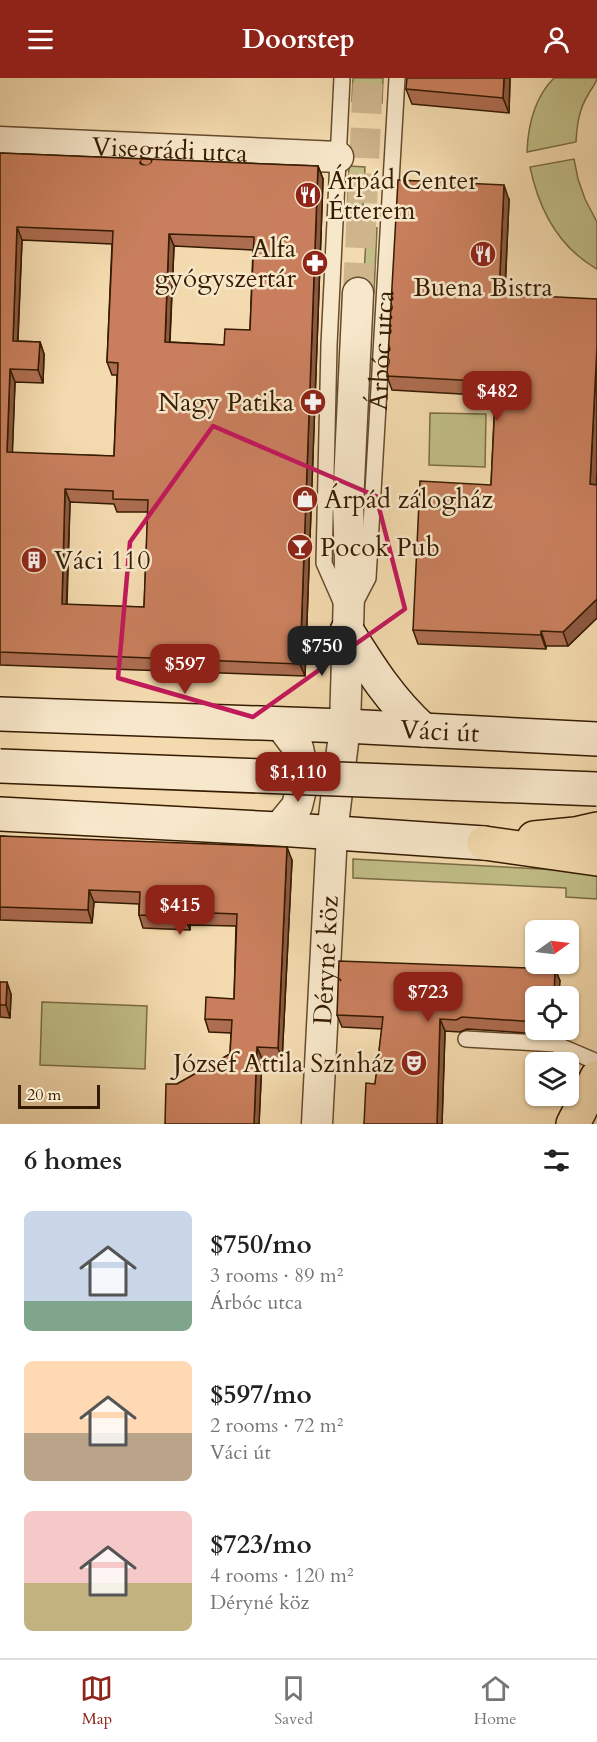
<!DOCTYPE html>
<meta charset="utf-8">
<style>
:root{--surface:#fff;--page:#f6f6f6;--text:#222;--muted:#767676;--line:#e0e0e0;--accent:#8f2418}
body{margin:0;font-family:Cardo,serif;background:var(--page);color:var(--text);height:100vh;display:flex;flex-direction:column;font-size:22px;white-space:nowrap}
*{box-sizing:border-box;margin:0}
p{font-size:20px;color:var(--muted)}
.icon{flex:none;width:33px;height:33px;fill:none;stroke:currentColor;stroke-width:2;stroke-linecap:round;stroke-linejoin:round}
.map{position:relative;height:1046px;overflow:hidden}
.side{display:flex;flex-direction:column;background:var(--surface);flex:1}
.side>*{flex:none}
.needle{width:39px;rotate:76deg}
.controls{position:absolute;left:525px;top:842px;display:grid;gap:12px}
.controls a{display:grid;place-items:center;width:54px;height:54px;border-radius:9px;background:var(--surface);box-shadow:0 2px 4px #0004;font-size:30px}
.scale{position:absolute;left:18px;bottom:15px;width:82px;box-sizing:border-box;padding-left:6px;border:3px solid #351b01;border-top:0;font-size:16px;line-height:21px;white-space:nowrap;color:#351b01;-webkit-text-stroke:4px #f8e8cb;paint-order:stroke}
.price{position:absolute;translate:-50% -51px;padding:0 14px;border-radius:12px;background:var(--accent);color:#fff;font-size:20px;line-height:39px;filter:drop-shadow(0 2px 3px #0008)}
.price::after{content:'';position:absolute;left:50%;top:36px;width:18px;height:14px;margin-left:-9px;background:inherit;clip-path:polygon(0 0,100% 0,50% 100%)}
.price.selected{background:#222;color:#fff}
ul{padding:0;list-style:none}
li{display:flex;align-items:center;gap:18px;height:150px;padding:0 24px}
li span{display:grid;place-items:center;flex:none;width:168px;height:120px;border-radius:9px;color:#555}
li>.icon{margin-inline-start:auto}
span .icon{width:72px;height:72px;fill:#fffc;stroke-width:1}
li b{font-size:26px}
h2{display:flex;justify-content:space-between;align-items:center;height:72px;padding:0 24px;font-size:26px}
header{display:flex;justify-content:space-between;align-items:center;height:78px;padding:0 24px;background:var(--accent);color:#fff;font-size:27px;font-weight:700}
.dock{display:flex;justify-content:space-around;align-items:center;height:84px;border-top:2px solid var(--line);background:var(--surface);font-size:16px;color:var(--muted)}
.dock a{display:grid;justify-items:center;gap:3px}
.dock .selected{color:var(--accent)}
.map>svg:first-child{display:block}
.green{fill:#c1be87;stroke:#7b6c44;stroke-width:1.5}
.lines{fill:none;stroke-linecap:round;stroke-linejoin:round}
.minor-tunnel{stroke:#ceb58c;stroke-width:30;stroke-dasharray:30 15;stroke-linecap:butt}
.service-casing{stroke:#654b2c;stroke-width:18}
.minor-casing{stroke:#654b2c;stroke-width:33}
.secondary-casing{stroke:#351b01;stroke-width:36}
.primary-casing{stroke:#351b01;stroke-width:36}
.service{stroke:#f8e8cb;stroke-width:15}
.minor{stroke:#f8e8cb;stroke-width:30}
.secondary{stroke:#f8e8cb;stroke-width:33}
.primary{stroke:#f4dbaf;stroke-width:33}
.secondary-bridge-casing{stroke:#351b01;stroke-width:36;stroke-linecap:butt}
.secondary-bridge{stroke:#f8e8cb;stroke-width:33}
.wall{fill:#ad6d50;stroke:#351b01;stroke-width:1.5;fill-rule:evenodd}
.shaded-wall{fill:#8d5941;stroke:#351b01;stroke-width:1.5}
.building{fill:#c97f5d;stroke:#351b01;stroke-width:1.5;fill-rule:evenodd}
.marked{fill:none;stroke:#c2185b;stroke-width:4.5;stroke-linejoin:round}
.labels{text-anchor:middle;dominant-baseline:central;stroke-width:5;stroke-linejoin:round;paint-order:stroke}
.street-label{font-size:26px;fill:#351b01;stroke:#f8e8cb}
.poi-label{font-size:26px;fill:#351b01;stroke:#f8e8cb;text-anchor:start}
</style>
<header><svg class="icon" aria-label="menu" viewBox="0 0 24 24"><path d="M4 6h16M4 12h16M4 18h16"/></svg>Doorstep<svg class="icon" aria-label="person" viewBox="0 0 24 24"><circle cx="12" cy="8" r="4"/><path d="M4 21q1-7 8-7t8 7"/></svg></header>
<div class="map">
<svg width="597" height="1046" viewBox="0 0 597 1046">
<rect width="100%" height="100%" fill="#f4dbaf"/>
<filter id="stains"><feTurbulence type="fractalNoise" baseFrequency=".00333" numOctaves="4"/><feColorMatrix values="0 0 0 0 .2 0 0 0 0 .09 0 0 0 0 .02 0 0 0 .5 -.17"/></filter>
<radialGradient id="worn" r=".72"><stop offset=".6" stop-color="#630" stop-opacity="0"/><stop offset="1" stop-color="#630" stop-opacity=".3"/></radialGradient>
<path class="green" d="M353,0H383L382,25L352,23Z
M554,0H597C596,7 591,10 588,17C579,31 577,47 576,64L527,74C528,47 534,20 554,0Z
M574,81L578,101L585,121L597,144V191C558,169 539,132 530,89Z
M349,88L365,89L362,149L377,150L374,215H363L366,160L347,139Z
M430,335L486,336L485,389L429,387Z
M353,781L597,794V821L566,819V810L353,800Z
M42,924L147,928L145,991L40,987Z"/>
<g class="lines">
<path class="minor-tunnel" d="M358,215L368,0"/>
<defs>
<g id="service">
<path id="s1" d="M356,523L368,500L397,0"/>
<path d="M342,526L324,485L329,267L342,0"/>
<path d="M466,961L555,966L597,984"/>
</g>
<g id="minor">
<path id="s2" d="M0,64L338,79"/>
<path d="M278,751L297,728L304,699L298,670L280,646"/>
<path id="s3" d="M317,1046L332,755L345,648L350,483L348,425L358,215"/>
</g>
<g id="secondary">
<path d="M347,553C370,590 390,622 423,652"/>
<path id="s4" d="M0,636L345,648L597,661"/>
<path d="M0,736L278,751L484,765"/>
</g>
<path id="primary" d="M534,760L575,756L597,751
M484,765L597,781
M573,1046L597,999"/>
</defs>
<use href="#service" class="service-casing"/>
<use href="#minor" class="minor-casing"/>
<use href="#secondary" class="secondary-casing"/>
<use href="#primary" class="primary-casing"/>
<use href="#service" class="service"/>
<use href="#minor" class="minor"/>
<use href="#secondary" class="secondary"/>
<use href="#primary" class="primary"/>
<defs>
<path id="secondary-bridge" d="M0,688L597,711"/>
</defs>
<use href="#secondary-bridge" class="secondary-bridge-casing"/>
<use href="#secondary-bridge" class="secondary-bridge"/>
</g>
<path class="wall" d="M510,0L509,35L412,26L406,11Z
M0,75L318,88L323,101L305,598L0,587ZM22,162L112,166L107,284L112,297H117L114,378L12,375L15,304L43,305L44,276L40,264L18,263ZM174,168L253,172L250,252L224,267L170,264ZM70,424L114,426L117,434H148L144,529L67,527Z
M509,122L505,216L597,407V540L568,568H546V571L418,566L413,552L491,407L495,318L392,312L387,298Z
M0,758L292,782L282,983L262,981L259,1046H165L177,1006L230,976L231,955L209,954L205,941L234,921L236,848L190,847V852L143,850L139,837V826L94,824L92,845L0,842Z
M555,891L560,903L536,918V951H558V957L467,951L460,954L445,953L442,1046H364L375,1006L382,951L342,949L337,937Z
M0,904L11,916L10,940L0,939Z"/>
<path class="shaded-wall" d="M504,0H510L509,35L503,20Z
M318,88L323,101L305,598L300,586Z
M504,107L509,122L504,230L499,216Z
M17,149L22,162L17,276L13,263Z
M169,156L174,168L169,277L165,264Z
M40,264L44,276L43,305L38,292Z
M597,269V390L596,421L590,406Z
M10,291L15,304L12,387L7,374Z
M65,411L70,424L66,539L62,526Z
M597,521V540L568,568L563,554Z
M541,553L546,568V571L541,557Z
M287,769L292,782L282,983L278,970Z
M89,812L94,824L92,845L88,832Z
M185,834L190,847V852L185,839Z
M555,891L560,903L559,918H554Z
M7,904L11,916L10,940L6,927Z
M440,941L445,953L442,1046H437Z
M257,969L262,981L259,1046H254Z"/>
<path class="building" d="M407,0H504L503,20L406,11Z
M0,75L318,88L300,586L0,574ZM17,149L113,153L107,284L118,285L114,378L7,374L10,291L38,292L40,264L13,263ZM169,156L254,159L250,252L225,251L224,267L165,264ZM65,411L113,413V421L148,422L144,529L62,526Z
M398,102L504,107L499,216L597,221V269L590,406L597,407V521L563,554L541,553V557L413,552L420,403L491,407L496,304L387,298Z
M0,758L287,769L278,970L257,969L254,1046H165L166,1006H177L230,976L232,942L205,941L206,919L234,921L237,836L185,834V839L139,837L140,814L89,812L88,832L0,829Z
M339,883L555,891L554,918H536V944L462,939L456,942L440,941L437,1046H364L366,1005L375,1006L383,939L337,937Z
M0,904H7L6,927H0Z"/>
<path class="marked" d="M213,348L376,418L405,531L253,639L118,600L130,464Z"/>
<defs>
<symbol id="restaurant-disc" viewBox="-11 -11 22 22"><circle r="9.5" fill="#8f2418" stroke="#f8e8cb"/><path d="M-5-6h1v4h1v-4h1v4h1v-4h1v5L-1.5 .5V6h-2V.5L-5-1ZM5-6V6H3V1.5H1.5Q1.5-4 5-6Z" fill="#fff"/></symbol>
<symbol id="pharmacy-disc" viewBox="-11 -11 22 22"><circle r="9.5" fill="#8f2418" stroke="#f8e8cb"/><path d="M-2-6h4v4h4v4h-4v4h-4v-4h-4v-4h4Z" fill="#fff"/></symbol>
<symbol id="shop-disc" viewBox="-11 -11 22 22"><circle r="9.5" fill="#8f2418" stroke="#f8e8cb"/><path d="M-5-2.5h2.3a2.7 3.5 0 0 1 5.4 0H5L5.5 6h-11ZM-1.5-2.5h3a1.5 2.3 0 0 0-3 0Z" fill="#fff"/></symbol>
<symbol id="bar-disc" viewBox="-11 -11 22 22"><circle r="9.5" fill="#8f2418" stroke="#f8e8cb"/><path d="M-6-5H6L.8 .8V4.5H3.5V6h-7V4.5H-.8V.8Z" fill="#fff"/></symbol>
<symbol id="building-disc" viewBox="-11 -11 22 22"><circle r="9.5" fill="#8f2418" stroke="#f8e8cb"/><path d="M-4-6H4V6H1V3H-1V6H-4ZM-2.5-4.3h1.7v1.8h-1.7ZM.8-4.3h1.7v1.8H.8ZM-2.5-1h1.7V.8h-1.7ZM.8-1h1.7V.8H.8Z" fill="#fff"/></symbol>
<symbol id="theatre-disc" viewBox="-11 -11 22 22"><circle r="9.5" fill="#8f2418" stroke="#f8e8cb"/><path d="M-5-5.5Q0-4 5-5.5V0Q5 5 0 6Q-5 5-5 0ZM-3.3-2.5H-1v1.5H-3.3ZM1-2.5H3.3v1.5H1ZM-2.8 1Q0 5.5 2.8 1Z" fill="#fff"/></symbol>
</defs>
<g fill-rule="evenodd">
<use href="#restaurant-disc" x="293" y="102" width="30" height="30"/>
<use href="#restaurant-disc" x="468" y="161" width="30" height="30"/>
<use href="#pharmacy-disc" x="300" y="170" width="30" height="30"/>
<use href="#pharmacy-disc" x="298" y="309" width="30" height="30"/>
<use href="#shop-disc" x="290" y="406" width="30" height="30"/>
<use href="#bar-disc" x="285" y="454" width="30" height="30"/>
<use href="#building-disc" x="19" y="467" width="30" height="30"/>
<use href="#theatre-disc" x="399" y="970" width="30" height="30"/>
</g>
<g class="labels">
<g class="street-label">
<text stroke="none"><textPath href="#s2" startOffset="170">Visegrádi utca</textPath></text>
<text stroke="none"><textPath href="#s1" startOffset="254">Árbóc utca</textPath></text>
<text stroke="none"><textPath href="#s4" startOffset="440">Váci út</textPath></text>
<text stroke="none"><textPath href="#s3" startOffset="164">Déryné köz</textPath></text>
</g>
<g class="poi-label">
<text x="328" y="102">Árpád Center<tspan x="328" dy="30">Étterem</tspan></text>
<text x="296" y="170" text-anchor="end">Alfa<tspan x="296" dy="30">gyógyszertár</tspan></text>
<text x="483" y="209" text-anchor="middle">Buena Bistra</text>
<text x="294" y="324" text-anchor="end">Nagy Patika</text>
<text x="324" y="421">Árpád zálogház</text>
<text x="320" y="469">Pocok Pub</text>
<text x="54" y="482">Váci 110</text>
<text x="394" y="985" text-anchor="end">József Attila Színház</text>
</g>
</g>
<rect width="100%" height="100%" filter="url(#stains)"/>
<rect width="100%" height="100%" fill="url(#worn)"/>
</svg>
<div class="controls">
<a><svg class="needle" viewBox="-14 -14 28 28"><path d="M0-13l5 13h-10z" fill="#e53935"/><path d="M0 13l5-13h-10z" fill="#767676"/></svg></a>
<a><svg class="icon" aria-label="locate" viewBox="0 0 24 24"><circle cx="12" cy="12" r="6"/><path d="M12 2v4M12 18v4M2 12h4M18 12h4"/></svg></a>
<a><svg class="icon" aria-label="layers" viewBox="0 0 24 24"><path d="M12 4l9 5-9 5-9-5zM3 14l9 5 9-5"/></svg></a>
</div>
<div class="scale">20 m</div>
<b class="price" style="left:497px;top:344px">$482</b>
<b class="price selected" style="left:322px;top:599px">$750</b>
<b class="price" style="left:185px;top:617px">$597</b>
<b class="price" style="left:298px;top:725px">$1,110</b>
<b class="price" style="left:180px;top:858px">$415</b>
<b class="price" style="left:428px;top:945px">$723</b>
</div>
<section class="side">
<h2>6 homes<svg class="icon" aria-label="filters" viewBox="0 0 24 24"><path d="M4 7h16M4 17h16"/><circle cx="9" cy="7" r="2"/><circle cx="15" cy="17" r="2"/></svg></h2>
<ul>
<li><span style="background:linear-gradient(#c9d6e8 75%,#7fa58c 0)"><svg class="icon" aria-label="home" viewBox="0 0 24 24"><path d="M3 11l9-7 9 7M6 9v11h12V9"/></svg></span><div><b>$750/mo</b><p>3 rooms · 89 m²</p><p>Árbóc utca</p></div></li>
<li><span style="background:linear-gradient(#ffd9b3 60%,#b9a48a 0)"><svg class="icon" aria-label="home" viewBox="0 0 24 24"><path d="M3 11l9-7 9 7M6 9v11h12V9"/></svg></span><div><b>$597/mo</b><p>2 rooms · 72 m²</p><p>Váci út</p></div></li>
<li><span style="background:linear-gradient(#f6c9c9 60%,#c2b280 0)"><svg class="icon" aria-label="home" viewBox="0 0 24 24"><path d="M3 11l9-7 9 7M6 9v11h12V9"/></svg></span><div><b>$723/mo</b><p>4 rooms · 120 m²</p><p>Déryné köz</p></div></li>
</ul>
</section>
<nav class="dock">
<a class="selected"><svg class="icon" aria-label="map" viewBox="0 0 24 24"><path d="M3 6l6-2 6 2 6-2v14l-6 2-6-2-6 2zM9 4v14M15 6v14"/></svg>Map</a>
<a><svg class="icon" aria-label="saved" viewBox="0 0 24 24"><path d="M7 4h10v16l-5-4-5 4z"/></svg>Saved</a>
<a><svg class="icon" aria-label="home" viewBox="0 0 24 24"><path d="M3 11l9-7 9 7M6 9v11h12V9"/></svg>Home</a>
</nav>
